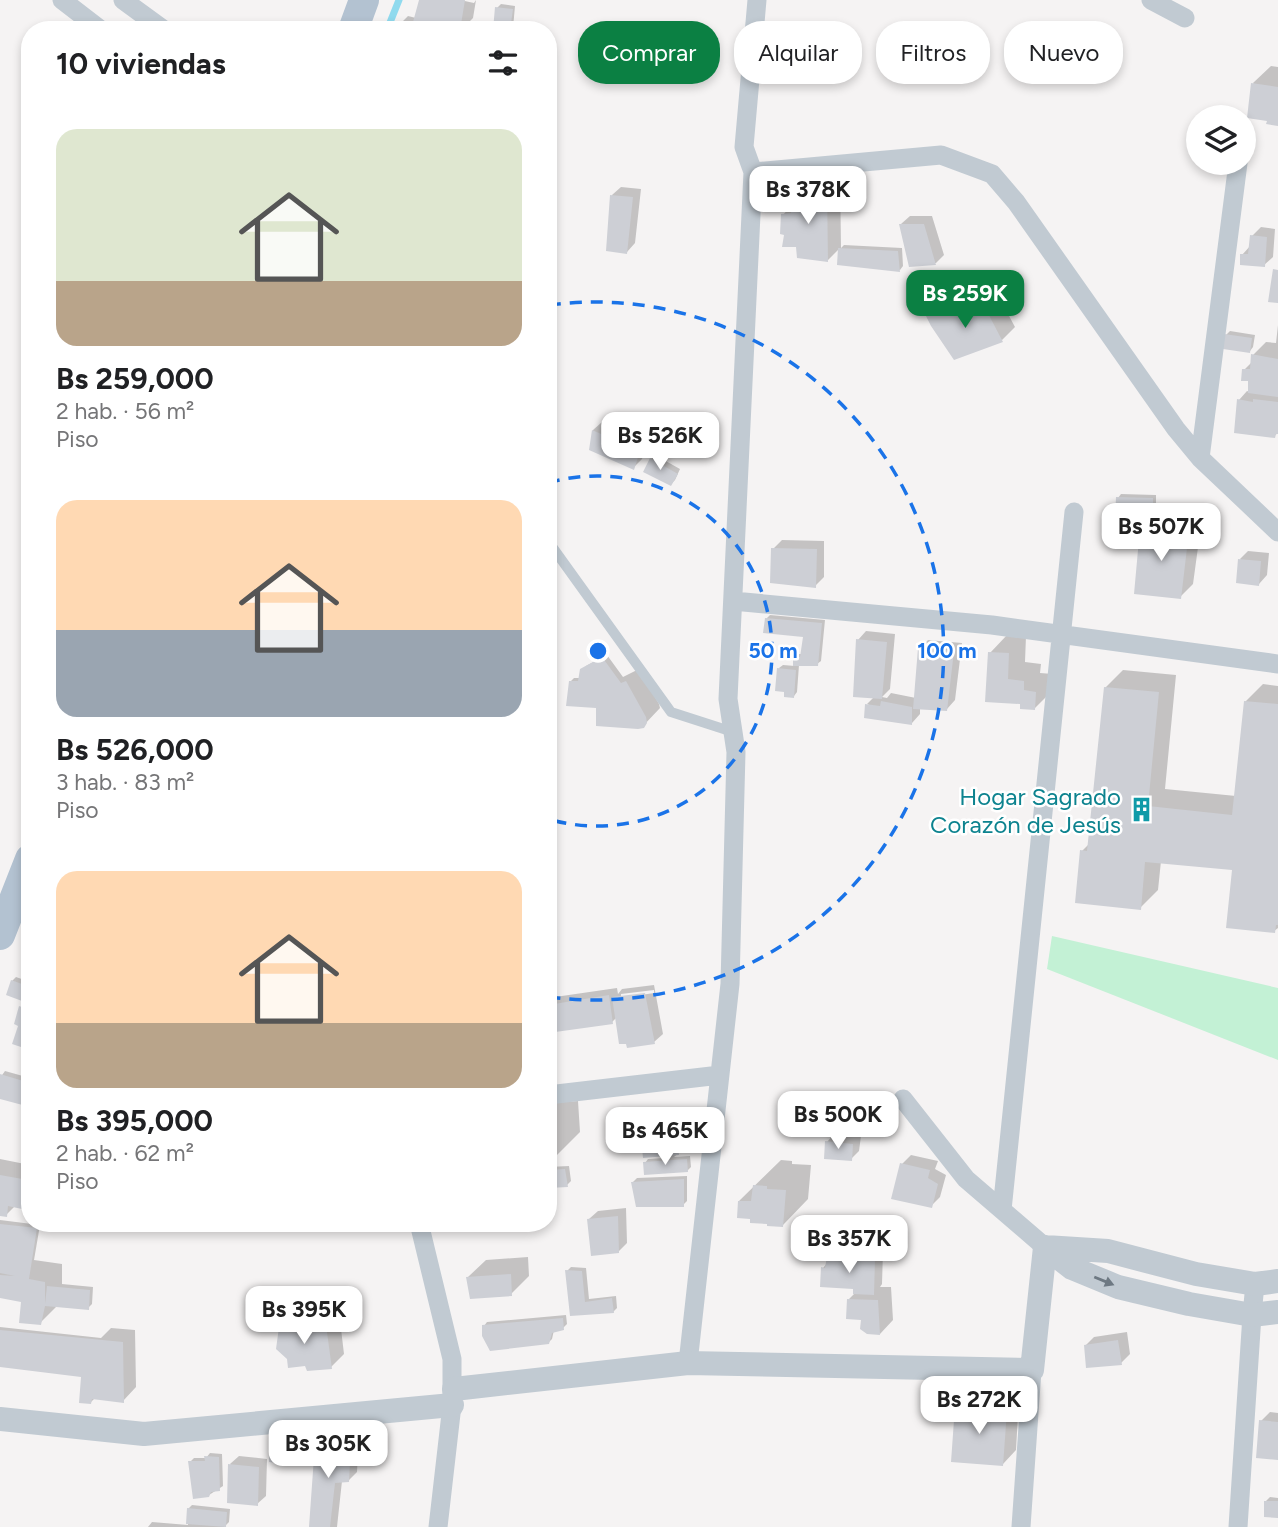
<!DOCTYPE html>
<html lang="es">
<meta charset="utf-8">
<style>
:root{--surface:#fff;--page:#f2f2f2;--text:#202124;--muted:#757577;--accent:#0b8043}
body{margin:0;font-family:Figtree,sans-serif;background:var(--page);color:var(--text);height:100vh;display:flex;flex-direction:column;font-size:26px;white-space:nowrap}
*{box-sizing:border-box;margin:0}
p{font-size:23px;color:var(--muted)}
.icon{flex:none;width:38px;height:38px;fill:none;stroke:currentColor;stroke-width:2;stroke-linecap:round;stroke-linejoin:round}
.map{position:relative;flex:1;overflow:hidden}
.drawer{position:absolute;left:21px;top:21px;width:536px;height:1211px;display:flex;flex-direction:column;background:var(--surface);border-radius:28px;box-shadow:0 4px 10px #0003}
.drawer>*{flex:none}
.banner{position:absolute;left:578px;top:21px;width:595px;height:63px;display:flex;gap:14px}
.controls{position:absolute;left:1186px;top:105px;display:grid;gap:14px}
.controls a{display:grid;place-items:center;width:70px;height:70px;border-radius:50%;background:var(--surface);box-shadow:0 4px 10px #0003;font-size:35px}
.price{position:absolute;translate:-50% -60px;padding:0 16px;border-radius:14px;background:#fff;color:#222;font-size:23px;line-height:46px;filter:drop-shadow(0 2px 4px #0008)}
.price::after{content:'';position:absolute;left:50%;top:42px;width:21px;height:16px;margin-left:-10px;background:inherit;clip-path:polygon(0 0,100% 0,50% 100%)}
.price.selected{background:var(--accent);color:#fff}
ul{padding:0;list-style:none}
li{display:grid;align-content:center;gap:14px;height:371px;padding:0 35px}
li span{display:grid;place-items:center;height:217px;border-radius:21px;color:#555}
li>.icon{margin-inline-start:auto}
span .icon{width:126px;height:126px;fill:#fffc;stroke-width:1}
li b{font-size:30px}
h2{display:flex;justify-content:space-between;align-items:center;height:84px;padding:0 35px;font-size:30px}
.chip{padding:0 24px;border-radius:28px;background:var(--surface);box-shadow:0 4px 10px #0003;font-size:24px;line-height:63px}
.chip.selected{background:var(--accent);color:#fff}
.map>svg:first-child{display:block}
.green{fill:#c3f1d5}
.shadow{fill:#0003;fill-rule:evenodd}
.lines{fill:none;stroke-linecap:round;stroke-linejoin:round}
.stream{stroke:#90daee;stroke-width:7}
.building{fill:#cdcfd5}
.service{stroke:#c1cad2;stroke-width:10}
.minor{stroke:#c1cad2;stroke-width:19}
.tertiary{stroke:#c1cad2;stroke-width:24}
.primary{stroke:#b3c2d1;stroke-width:30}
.oneway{fill:#6e7983}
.ring{fill:none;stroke:#1a73e8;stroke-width:3.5;stroke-dasharray:12 9}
.labels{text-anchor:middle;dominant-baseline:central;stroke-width:5;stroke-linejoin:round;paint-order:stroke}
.culture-label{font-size:24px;fill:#0d838f;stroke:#fff;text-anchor:end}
.centre{fill:#1a73e8;stroke:#fff;stroke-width:3.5}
.ring-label{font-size:21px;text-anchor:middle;font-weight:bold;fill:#1a73e8;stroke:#fff;stroke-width:5;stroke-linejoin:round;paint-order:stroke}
</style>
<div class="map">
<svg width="1278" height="1527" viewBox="0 0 1278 1527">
<rect width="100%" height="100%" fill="#f5f3f3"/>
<path class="green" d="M1052,936L1278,988V1060L1047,969Z"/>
<path class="shadow" d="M421,0H460L474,3L476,0L473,18L461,30H398L399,25L408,16L416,18Z
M501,4L515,6L513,28L512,30H494L497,8Z
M1271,66L1278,67V124L1253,83Z
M840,174L841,248L844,245L902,248L903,266L900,270L839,263L840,248L828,260L797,245L786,233L783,215L806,189L820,175Z
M621,187L641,189L635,243L627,252L612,195Z
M910,216H932L944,255L936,263L911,265L901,224Z
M1261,227L1275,229L1273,257L1264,265L1242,255L1251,245L1252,236Z
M994,288L1015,327L1002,340L928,316L942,303L961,296L966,301Z
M1278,325V433L1274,436L1239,400L1247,391L1250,392V380L1244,370L1252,362L1253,355L1266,342L1276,343Z
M1230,331L1255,335L1253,347L1250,351L1226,335Z
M602,422L648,443L642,459L633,468L591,449L593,430Z
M655,455L680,469L675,480L671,484L651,459Z
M1121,494L1156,495V515L1202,518L1193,584L1180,597L1142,528L1153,517H1117L1118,498Z
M782,540L824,541V577L815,586L773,549Z
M1248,551L1269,553L1267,575L1259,584L1240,559Z
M770,615L825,620L821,661L817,664L799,665L797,692L794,696L779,668L783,665L795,666V658L799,654H803L805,636L766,619Z
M866,631L895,634L890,689L882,697L887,698L891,693L916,698L920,649L928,640L962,643L955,700L947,709L920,707V714L912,723L867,704L874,697L858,640Z
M1007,635L1026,636L1025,662L1041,664L1040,673L1053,674L1052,691L1035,708L1021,703L990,653Z
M607,655L623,677L639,669L659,704L660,708L643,726L598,707L570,682L574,678H580L586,666Z
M1123,670L1176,675L1165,789L1236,796L1245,702L1263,684L1278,686V928L1274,931L1233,869L1161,861L1158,890L1140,908L1082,851L1090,843L1105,688Z
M16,977L30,982V1048L21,1026V1007L27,1001L12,981Z
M654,985L663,1034L654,1042L617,1017L612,1022L548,1031V998L617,988L618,994L622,989ZM654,990V993L621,998V994Z
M5,1071L30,1078V1105L0,1097V1078Z
M578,1101L580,1132L554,1158H548V1106L551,1103Z
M676,1109L682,1150L674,1157L690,1156L691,1167L687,1171L645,1163L648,1159L665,1158V1154L641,1117L645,1113Z
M835,1133L861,1136L859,1151L851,1159L827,1142Z
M911,1155L938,1161L935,1169L946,1175L940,1197L931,1206L902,1164Z
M0,1159L30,1165V1199L21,1208L15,1206L6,1215L0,1214Z
M781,1160L792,1161V1164L811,1165L808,1199L783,1225L739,1201Z
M569,1166L571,1181L567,1185L548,1187V1167Z
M687,1176V1201L683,1205L633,1182L637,1178Z
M626,1208L627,1243L618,1252L589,1219L598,1211Z
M0,1220L40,1225L34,1260L62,1264V1284L93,1287L92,1304L88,1308L58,1305L40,1323L23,1301L0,1296Z
M838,1248L883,1251L882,1284L880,1287H891L893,1320L880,1334L863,1319L849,1299L855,1293L854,1287L823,1268L828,1262L829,1257Z
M528,1257L529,1276L511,1294L468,1277L486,1260Z
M571,1267L586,1268L589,1299L616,1296L617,1308L613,1312L571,1314L567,1271Z
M307,1307L308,1315L339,1312L344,1354L331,1367L282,1321L295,1308Z
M566,1315L567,1324L563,1328L554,1330L552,1339L548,1343L484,1326L487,1322Z
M0,1327L101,1338L111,1328L135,1330L136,1387L123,1401L95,1398L91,1402L83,1376L0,1366Z
M1127,1332L1130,1354L1121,1363L1086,1345L1094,1337Z
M970,1394L1019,1397L1016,1450L1003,1464L957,1407Z
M1270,1412L1278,1413V1458L1261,1421Z
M347,1434H359L357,1472L348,1481H342L337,1527H311L316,1444L325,1435L344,1437Z
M287,1435V1459L283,1463L270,1440L274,1436Z
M210,1453L222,1454L223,1486L209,1495L190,1462L194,1458H206Z
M239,1456L267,1459L266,1496L257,1504L230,1464Z
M1270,1497L1278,1498V1516L1266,1501Z
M192,1505L230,1509L229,1522L224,1527H148L152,1522L188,1525V1509Z"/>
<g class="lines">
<path class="stream" d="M387,30L399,0"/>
</g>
<path class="building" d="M419,0H465L460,30H445L413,22Z
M495,7L513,9L510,30H493Z
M1251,83L1278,87V126L1266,124L1267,121L1247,118Z
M827,186L828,262L797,258L796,247H782L784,235L780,234L781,214L791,213L793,201H804L805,188Z
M610,195L633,197L627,254L606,251Z
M899,224H924L936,265L909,267Z
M1250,235L1267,237L1265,267L1240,265V254H1248Z
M838,248L898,251L900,272L837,265Z
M1273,269L1278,270V303L1268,302Z
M981,300L1003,342L954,360L931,326L926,316L948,308L952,313Z
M1224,334L1252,338L1250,353L1223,349Z
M1251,354L1278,359V397L1248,393V381H1241L1242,369H1250Z
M1237,399L1253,402V399L1278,402V434H1276L1275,438L1234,433Z
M592,430L640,451L634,470L589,450Z
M650,458L678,474L671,486L643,472Z
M1116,497L1153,498V519H1115Z
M1140,528L1189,531L1181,599L1134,594Z
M771,548L817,549L816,588L770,583Z
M1238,559L1261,561L1259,586L1236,583Z
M765,618L822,623L818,666H793V657H800L803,637L763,633Z
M856,639L887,642L882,699L853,697Z
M918,648L954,651L947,711L913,709Z
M988,652L1009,653L1008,679L1024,681V690L1036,692L1035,710L1020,709V704L985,702Z
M602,657L621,683L626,681L646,717L647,723L644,728L638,729L596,726V708L566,706L569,681H578L580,669Z
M777,668L796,670L794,698L784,697V692L775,691Z
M1104,687L1159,692L1148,806L1232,815L1244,701L1278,704V925H1276L1275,933L1226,928L1232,870L1145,862L1141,910L1075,903L1080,850L1087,851Z
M881,701L912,707V725L864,718L865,704L880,706Z
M11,980L30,987V1004L6,995Z
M645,993L655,1044L627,1048L626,1044H619L612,997Z
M609,995L613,1024L548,1033V1005Z
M19,1006L30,1010V1050L12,1044L18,1026L14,1024Z
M0,1074L30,1083V1107L0,1099Z
M672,1112L679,1155L643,1158L639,1116Z
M548,1126H553L555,1160H548Z
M825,1141L853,1144L852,1161L824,1159Z
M687,1159L688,1172L644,1175L643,1162Z
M900,1163L930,1170L928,1178L938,1184L932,1208L891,1199Z
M565,1169L568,1187L548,1188V1170Z
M0,1175L28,1180L22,1209L8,1206L7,1217L0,1216Z
M684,1179V1207H636L631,1182Z
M753,1185L767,1186V1189L786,1190L783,1227L767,1226V1224L750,1223V1219L737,1218L738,1201H751Z
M618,1216L619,1253L591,1256L587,1219Z
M0,1224L37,1228L29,1279L45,1282V1304L47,1286L90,1290L89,1310L45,1306L41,1325L19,1323L21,1302L0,1298V1275L15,1276L0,1273Z
M827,1256L875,1259L874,1295L853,1294V1289L820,1287L821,1267L825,1268Z
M565,1270L582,1271L585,1302L612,1298L614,1313L570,1316Z
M511,1274L512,1296L470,1299L466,1277Z
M847,1299L878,1300L880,1335L867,1334L860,1329L861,1320L846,1319Z
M563,1318L564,1330L552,1333L549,1344L490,1351L482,1336V1325Z
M280,1320H295V1327L326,1325L332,1369L307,1371L305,1366L288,1368L287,1359L276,1349Z
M0,1330L123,1342L124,1403L92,1399L91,1404L79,1403L81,1377L0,1367Z
M1118,1340L1122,1365L1086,1368L1084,1345Z
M955,1406L1007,1410L1003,1466L951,1462Z
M1259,1420L1278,1422V1460L1256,1458Z
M269,1439H283L284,1464L269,1462Z
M337,1442H351L349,1482L335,1483L330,1527H309L315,1443L337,1445Z
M204,1456L219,1457L220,1491L211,1492L209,1497L193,1499L188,1461H205Z
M228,1464L259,1467L258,1506L227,1503Z
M1264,1501H1278V1518L1264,1517Z
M187,1508L227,1512L226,1527L186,1524Z"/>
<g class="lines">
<path class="service" d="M548,541L671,712L733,732"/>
<path class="minor" d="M62,0L101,30
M123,0L164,30
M1151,0L1185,18
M753,172L941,155L992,174L1016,202L1176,429L1200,458L1278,532
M1200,458L1238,163
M733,601L992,625L1278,664
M548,1095L720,1075
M903,1099L966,1179L1045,1247
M1002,1210L1074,512
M419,1223L452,1359V1405L438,1527
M688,1363L730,984L736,752L728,699L753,172L744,147L757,0
M1021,1527L1032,1370
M1238,1527L1252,1315L1255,1284"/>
<path class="tertiary" d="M1045,1247L1072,1268L1118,1287L1189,1304L1252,1315L1278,1312
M1045,1247L1108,1251L1196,1274L1255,1284L1278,1281
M454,1389L688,1363L1032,1370L1045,1247
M0,1419L144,1434L452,1405"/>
<path class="primary" d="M353,30L364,0
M0,935L30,859"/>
</g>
<defs><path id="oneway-solid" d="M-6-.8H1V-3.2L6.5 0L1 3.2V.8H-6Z" transform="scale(1.75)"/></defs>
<use class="oneway" href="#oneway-solid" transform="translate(1104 1281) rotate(22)"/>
<g class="ring">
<path d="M548 483A175 175 0 1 1 548 819"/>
<path d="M549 305A349 349 0 1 1 549 997"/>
</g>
<defs>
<symbol id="building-bare" viewBox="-9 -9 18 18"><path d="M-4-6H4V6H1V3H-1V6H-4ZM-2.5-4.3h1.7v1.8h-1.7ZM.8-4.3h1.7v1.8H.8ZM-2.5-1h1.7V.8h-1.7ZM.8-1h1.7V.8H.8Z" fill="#0f9aa8" stroke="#fff" stroke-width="2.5" paint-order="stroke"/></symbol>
</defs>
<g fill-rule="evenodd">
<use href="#building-bare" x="1124" y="792" width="35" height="35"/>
</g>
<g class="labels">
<g class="culture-label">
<text x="1121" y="796">Hogar Sagrado<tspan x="1121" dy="28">Corazón de Jesús</tspan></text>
</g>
</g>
<circle cx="598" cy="651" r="10" class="centre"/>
<g class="ring-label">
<text x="773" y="658">50 m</text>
<text x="947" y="658">100 m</text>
</g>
</svg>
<div class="controls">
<a><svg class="icon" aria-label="layers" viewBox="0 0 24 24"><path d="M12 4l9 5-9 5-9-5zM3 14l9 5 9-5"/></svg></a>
</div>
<b class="price" style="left:808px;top:226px">Bs 378K</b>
<b class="price selected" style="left:965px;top:330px">Bs 259K</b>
<b class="price" style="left:660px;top:472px">Bs 526K</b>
<b class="price" style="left:1161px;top:563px">Bs 507K</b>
<b class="price" style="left:838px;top:1151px">Bs 500K</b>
<b class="price" style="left:665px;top:1167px">Bs 465K</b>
<b class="price" style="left:849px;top:1275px">Bs 357K</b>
<b class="price" style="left:304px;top:1346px">Bs 395K</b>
<b class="price" style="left:979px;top:1436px">Bs 272K</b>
<b class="price" style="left:328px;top:1480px">Bs 305K</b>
<div class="banner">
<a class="chip selected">Comprar</a>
<a class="chip">Alquilar</a>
<a class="chip">Filtros</a>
<a class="chip">Nuevo</a>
</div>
<section class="drawer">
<h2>10 viviendas<svg class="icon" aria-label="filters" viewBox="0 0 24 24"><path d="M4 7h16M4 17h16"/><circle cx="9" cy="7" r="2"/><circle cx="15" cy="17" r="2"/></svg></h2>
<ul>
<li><span style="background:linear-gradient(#dfe7d0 70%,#b9a48a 0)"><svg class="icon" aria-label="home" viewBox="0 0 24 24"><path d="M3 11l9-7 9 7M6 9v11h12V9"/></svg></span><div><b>Bs 259,000</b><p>2 hab. · 56 m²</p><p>Piso</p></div></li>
<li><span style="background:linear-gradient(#ffd9b3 60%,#9aa5b1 0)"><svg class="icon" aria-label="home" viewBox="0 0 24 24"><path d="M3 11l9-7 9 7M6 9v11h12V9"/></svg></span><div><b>Bs 526,000</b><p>3 hab. · 83 m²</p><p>Piso</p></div></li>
<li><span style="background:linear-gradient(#ffd9b3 70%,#b9a48a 0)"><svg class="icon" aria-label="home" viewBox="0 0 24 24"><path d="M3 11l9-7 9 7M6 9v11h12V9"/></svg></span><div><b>Bs 395,000</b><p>2 hab. · 62 m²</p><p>Piso</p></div></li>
</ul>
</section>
</div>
